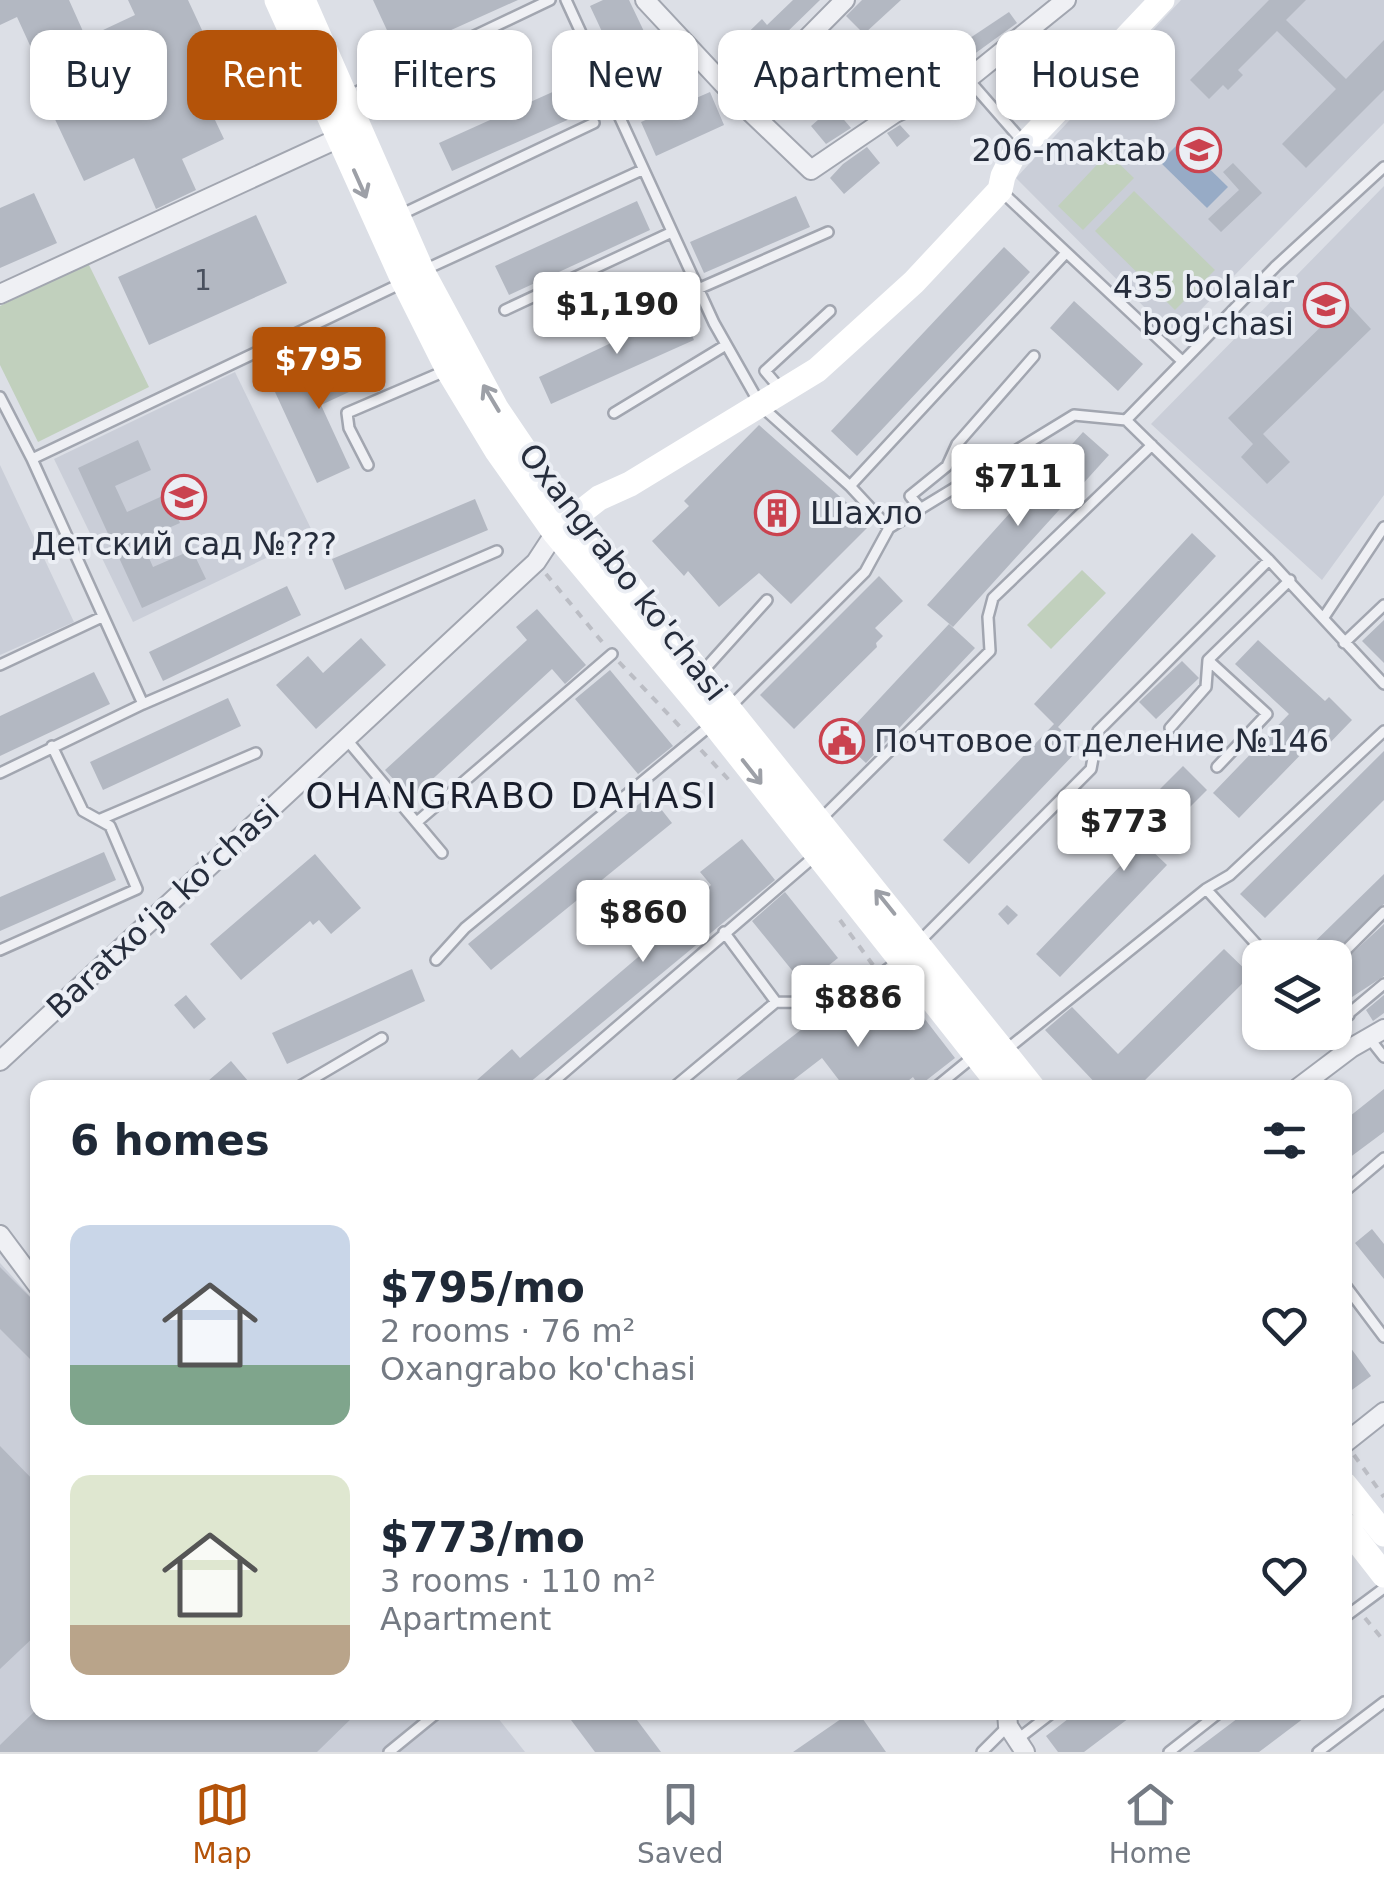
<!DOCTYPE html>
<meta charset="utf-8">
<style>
:root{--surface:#fff;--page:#f2f2f3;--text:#1f2937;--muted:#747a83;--line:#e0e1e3;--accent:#b45309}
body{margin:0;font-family:"DejaVu Sans",sans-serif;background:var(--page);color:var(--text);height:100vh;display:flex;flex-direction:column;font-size:38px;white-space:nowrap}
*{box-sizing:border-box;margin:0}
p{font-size:32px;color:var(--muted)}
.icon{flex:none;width:55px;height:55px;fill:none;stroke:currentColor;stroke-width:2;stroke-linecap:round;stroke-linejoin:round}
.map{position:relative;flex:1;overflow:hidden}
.panel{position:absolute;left:30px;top:1080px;width:1322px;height:640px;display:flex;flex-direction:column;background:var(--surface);border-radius:20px;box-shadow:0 2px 8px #0004}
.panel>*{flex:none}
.top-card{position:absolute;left:30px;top:30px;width:1325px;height:90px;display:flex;gap:20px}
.fabs{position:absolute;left:1242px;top:940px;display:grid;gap:20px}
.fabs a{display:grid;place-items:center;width:110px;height:110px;border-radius:20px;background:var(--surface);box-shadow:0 2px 8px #0004;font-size:50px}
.price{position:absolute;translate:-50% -85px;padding:0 22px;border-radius:10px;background:#fff;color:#222;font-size:32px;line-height:65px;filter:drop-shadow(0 2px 5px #0008)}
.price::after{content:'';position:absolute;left:50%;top:60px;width:30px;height:22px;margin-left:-15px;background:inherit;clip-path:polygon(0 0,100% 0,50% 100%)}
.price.on{background:var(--accent);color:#fff}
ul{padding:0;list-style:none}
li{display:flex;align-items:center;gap:30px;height:250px;padding:0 40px}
li span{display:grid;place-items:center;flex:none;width:280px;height:200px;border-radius:20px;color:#555}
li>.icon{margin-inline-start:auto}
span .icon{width:120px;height:120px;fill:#fffc;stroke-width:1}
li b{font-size:42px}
h2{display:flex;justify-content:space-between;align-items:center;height:120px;padding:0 40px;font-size:42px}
.chip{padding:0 35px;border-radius:20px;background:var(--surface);box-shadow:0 2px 8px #0004;font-size:35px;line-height:90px}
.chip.on{background:var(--accent);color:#fff}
.tab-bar{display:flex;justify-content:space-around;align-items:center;height:140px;border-top:2px solid var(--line);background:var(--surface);font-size:28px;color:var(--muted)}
.tab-bar a{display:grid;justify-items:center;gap:5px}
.tab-bar .on{color:var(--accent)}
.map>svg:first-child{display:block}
.built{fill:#caced8}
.green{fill:#c1d0bd}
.water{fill:#97abc6}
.building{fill:#b3b8c2}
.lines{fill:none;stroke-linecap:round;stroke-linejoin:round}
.lane-casing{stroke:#a2a6b0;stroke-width:14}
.street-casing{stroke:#a2a6b0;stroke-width:22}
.path{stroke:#bbbdc4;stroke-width:4;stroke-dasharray:8 8;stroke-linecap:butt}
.lane{stroke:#eff0f4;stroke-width:9}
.street{stroke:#eff0f4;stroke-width:18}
.secondary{stroke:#fff;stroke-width:25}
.oneway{stroke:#9da0a7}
.labels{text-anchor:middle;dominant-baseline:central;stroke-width:8;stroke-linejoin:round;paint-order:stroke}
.number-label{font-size:28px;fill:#49505e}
.poi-label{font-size:32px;fill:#262d3c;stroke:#ebeef4;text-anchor:end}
.street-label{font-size:32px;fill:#262d3c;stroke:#ebeef4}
.neighbourhood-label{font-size:35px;letter-spacing:2.5px;fill:#191e2c;stroke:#ebeef4}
</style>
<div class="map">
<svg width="1384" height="1752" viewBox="0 0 1384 1752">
<rect width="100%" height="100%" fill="#dcdfe6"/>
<path class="built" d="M1181,0H1384V123L1174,337L1016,178Z
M1384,186V495L1322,580L1151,424Z
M235,372L314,535L133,622L54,459Z
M0,465L74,622L0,655Z
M0,1263L37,1304L38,1712L494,1713L525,1752H0Z"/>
<path class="green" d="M1108,153L1134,178L1083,230L1058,206Z
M1134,191L1215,270L1175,310L1095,231Z
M88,263L149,387L38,442L0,365V306Z
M1082,570L1106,593L1051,649L1027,625Z"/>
<path class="water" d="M1181,141L1228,187L1207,208L1160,162Z"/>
<path class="building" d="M0,0H69L86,38L135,15L128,0H188L208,43L217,38L248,105L215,120L224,139L182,159L196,190L156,209L134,158L84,181L53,115L60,111L17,17L0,25Z
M373,0H518L398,54Z
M603,0H629L661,67L626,83L590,6Z
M793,0H820L739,79L720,60L762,19L767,25Z
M862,0H901L864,34L846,16Z
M1269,0H1306L1286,20L1346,79L1384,40V90L1306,168L1282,144L1336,89L1277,31L1238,70L1243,75L1228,90L1223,85L1209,99L1190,80Z
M1009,12L1017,23L944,76L934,62Z
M881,60L905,94L873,113L851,82Z
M792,71L810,89L791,108L774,90Z
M577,81L590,110L452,171L439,143Z
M710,92L724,125L656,156L641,122Z
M833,107L851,128L826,144L811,126Z
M900,125L910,136L897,147L887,133Z
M867,147L880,163L844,194L830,178L843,164Z
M1233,163L1262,193L1221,232L1208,219L1239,190L1223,172Z
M34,193L57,243L0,268V208Z
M796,196L810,227L704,273L690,242Z
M637,201L650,230L509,295L495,266Z
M256,215L287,283L149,345L118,277Z
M1004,247L1030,272L857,456L831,431Z
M1074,301L1143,364L1118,391L1050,328Z
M1346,302L1371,329L1263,434L1290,462L1267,484L1241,457L1253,444L1228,418Z
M681,310L694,340L551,404L539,377Z
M346,350L362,386L321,405L350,468L317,483L275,392L304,379L300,370Z
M759,425L871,524L791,604L759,573L719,607L688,571L684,576L652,541L689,506L684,501Z
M1083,432L1109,455L953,627L927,605Z
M138,440L151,470L115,486L127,512L167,494L180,523L141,540L153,567L192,550L206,579L142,608L78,468Z
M475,499L488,530L345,590L332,559Z
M1192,533L1216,556L1058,727L1080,748L969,864L943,840L1054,724L1034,704Z
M879,576L903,601L875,628L883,636L876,643L877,647L794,729L760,695Z
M287,586L301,615L163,681L149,652Z
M537,609L586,665L565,684L552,669L411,799L385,770L527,640L516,627Z
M1384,620V663L1362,641Z
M949,624L975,648L866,763L841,740Z
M361,638L386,665L316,729L276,685L308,656L323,673Z
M1258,640L1325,701L1329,697L1352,720L1323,750L1314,741L1239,818L1213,793L1289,714L1235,664Z
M1182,661L1199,678L1156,719L1139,702Z
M610,670L673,746L638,774L575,699Z
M94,672L110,704L0,756V716Z
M228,698L241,726L103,790L90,762Z
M1384,751V800L1265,918L1240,894Z
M1183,766L1207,790L1149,848L1167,865L1060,977L1036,954L1143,842L1146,845L1125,824Z
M650,795L672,823L491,970L468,944Z
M742,839L775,880L523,1088H468L512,1049L520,1058L664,935L659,929L711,885L700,872Z
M104,852L116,880L0,931V897Z
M315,854L361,908L331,934L319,920L313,925L310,921L241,980L210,944Z
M1384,874V904L1328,958H1298Z
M785,892L838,958L804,985L752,921Z
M1007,905L1018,915L1008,925L998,914Z
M1384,924V976L1346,1001L1335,989V969Z
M1224,949L1251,975L1137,1088H1100L1045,1030L1072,1007L1118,1054Z
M412,969L425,1001L287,1064L272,1033Z
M887,992L896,1004L907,996L955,1058L919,1086L913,1077L899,1088H845L822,1058L783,1088H726L824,1012L838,1030Z
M186,995L206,1019L194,1029L174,1005Z
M1384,995V1013L1373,1021L1366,1010Z
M231,1061L254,1088H200Z
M1384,1089V1132L1345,1161V1120Z
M1372,1229L1384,1244V1279L1355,1243Z
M0,1267L38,1305V1367L0,1329Z
M1345,1340L1371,1376L1345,1395Z
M0,1446L38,1485V1633L0,1669Z
M34,1712H358L317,1752H0V1745Z
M565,1712H631L661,1752H595Z
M851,1712H858L886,1752H793Z
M1077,1712H1137L1084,1752H1058L1046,1736Z
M1246,1712H1312L1259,1752H1193Z"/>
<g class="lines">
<defs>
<path id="lane" d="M566,0L714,323L761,406L850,486L889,528
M968,79L1023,142
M348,96L550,0
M1002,192L1182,361
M400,215L594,123
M422,271L642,170
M698,289L828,232
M505,310L672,232
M782,391L765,371L830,311
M0,397L32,459
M614,413L726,345
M1126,420L1269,560L1384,684
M368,465L349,428L347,413L445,371
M850,486L1065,254
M921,509L910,496L947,466L957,444L1034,356
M1324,617L1384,527
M1344,643L1384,605
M0,665L102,617
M704,670L767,600
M143,704L497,551
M730,707L865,572L889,528L1074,415L1126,420L1276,266L1384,167
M1170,728L1206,687L1208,660
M347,740L442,853
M1217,767L1267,714L1208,660L1290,580
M0,773L143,704L32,459L402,283
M822,818L990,651L988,617L993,598L1152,445
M101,819L256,753
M417,822L612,654
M724,932L776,1002
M920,941L1091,769L1098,731L1269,560
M0,950L137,889L110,826L83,811L52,746
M1269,958L1206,889L1230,875L1384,731
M436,960L465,928L711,725
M1335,961L1384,912
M1335,1001L1349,1015
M1335,1025L1384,984
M1335,1030L1351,1048
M1369,1038L1384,1057
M1006,1050L1206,889
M297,1088L382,1038
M546,1088L815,856
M673,1088L776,1002L843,1003L898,961
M935,1088L973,1057
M1345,1191L1384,1158
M1345,1285L1384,1337
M1345,1617L1384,1588
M1018,1739L1053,1712
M389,1752L438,1712
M982,1752L1008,1726
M1169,1752L1220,1712
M1318,1752L1384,1702"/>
<path id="street" d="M645,0L742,104L811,170L895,113L968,79L1066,0
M742,104L845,0
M0,294L350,133
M0,1061L536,562L555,533
M1298,1088L1351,1048L1384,1029
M0,1235L38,1286
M1345,1443L1384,1412
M1007,1712L1008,1726L1025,1752"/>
</defs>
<use href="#lane" class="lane-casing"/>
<use href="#street" class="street-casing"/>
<path class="path" d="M546,574L603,643
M619,662L685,732
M701,750L729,780
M840,920L873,965
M1354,1455L1384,1497
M1365,1618L1384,1641"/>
<use href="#lane" class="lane"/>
<use href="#street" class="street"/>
<path class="secondary" d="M277,0L404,282L448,370L497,451L555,533L703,710L1002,1088
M303,0L422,271L496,408L542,476L1033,1088
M562,527L599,498L630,484L817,370L914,282L1000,190L1003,176L1012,158L1162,0
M1345,1485L1384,1534
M1345,1525L1384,1575"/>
</g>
<defs><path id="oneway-shaft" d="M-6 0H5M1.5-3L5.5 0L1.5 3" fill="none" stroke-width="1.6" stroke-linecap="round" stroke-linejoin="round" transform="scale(2.5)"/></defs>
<g class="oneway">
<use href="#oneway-shaft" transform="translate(360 184) rotate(66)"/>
<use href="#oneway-shaft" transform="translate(491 398) rotate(-121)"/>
<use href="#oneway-shaft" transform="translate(752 772) rotate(52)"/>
<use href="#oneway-shaft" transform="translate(885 902) rotate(-129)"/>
</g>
<defs>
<symbol id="school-ring" viewBox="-11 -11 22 22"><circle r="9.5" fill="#ebeef4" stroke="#ca424f" stroke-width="1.5"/><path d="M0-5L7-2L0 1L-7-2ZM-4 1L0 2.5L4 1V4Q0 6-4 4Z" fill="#ca424f"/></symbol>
<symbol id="building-ring" viewBox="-11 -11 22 22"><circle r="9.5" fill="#ebeef4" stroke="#ca424f" stroke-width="1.5"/><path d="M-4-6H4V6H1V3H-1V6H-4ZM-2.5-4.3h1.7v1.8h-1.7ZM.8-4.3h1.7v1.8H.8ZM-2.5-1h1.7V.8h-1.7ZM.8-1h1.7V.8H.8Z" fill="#ca424f"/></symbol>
<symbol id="civic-ring" viewBox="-11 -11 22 22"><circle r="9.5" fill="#ebeef4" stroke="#ca424f" stroke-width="1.5"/><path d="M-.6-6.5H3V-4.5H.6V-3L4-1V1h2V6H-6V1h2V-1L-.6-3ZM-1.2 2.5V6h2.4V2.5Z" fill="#ca424f"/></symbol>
</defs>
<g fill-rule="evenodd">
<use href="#school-ring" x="1174" y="125" width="50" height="50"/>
<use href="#school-ring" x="1301" y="280" width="50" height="50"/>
<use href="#school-ring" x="159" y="472" width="50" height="50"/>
<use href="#building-ring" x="752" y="488" width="50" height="50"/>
<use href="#civic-ring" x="817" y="716" width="50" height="50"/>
</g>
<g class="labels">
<g class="number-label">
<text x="203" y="280">1</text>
</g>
<g class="poi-label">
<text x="1166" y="150">206-maktab</text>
<text x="1294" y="287">435 bolalar<tspan x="1294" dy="37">bog'chasi</tspan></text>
<text x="810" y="513" text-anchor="start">Шахло</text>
<text x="184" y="544" text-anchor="middle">Детский сад №???</text>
<text x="874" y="741" text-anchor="start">Почтовое отделение №146</text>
</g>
<g class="street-label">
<text transform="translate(623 572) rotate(52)">Oxangrabo ko'chasi</text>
<text transform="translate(163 909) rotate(-43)">Baratxoʻja koʻchasi</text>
</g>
<g class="neighbourhood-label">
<text x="512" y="796">OHANGRABO DAHASI</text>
</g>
</g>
</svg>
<div class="fabs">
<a><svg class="icon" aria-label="layers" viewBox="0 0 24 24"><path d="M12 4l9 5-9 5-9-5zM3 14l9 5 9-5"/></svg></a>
</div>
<b class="price" style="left:617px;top:357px">$1,190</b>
<b class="price on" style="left:319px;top:412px">$795</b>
<b class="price" style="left:1018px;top:529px">$711</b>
<b class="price" style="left:1124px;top:874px">$773</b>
<b class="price" style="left:643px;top:965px">$860</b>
<b class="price" style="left:858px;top:1050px">$886</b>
<div class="top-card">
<a class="chip">Buy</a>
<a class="chip on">Rent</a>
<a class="chip">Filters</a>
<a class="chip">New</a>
<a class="chip">Apartment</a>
<a class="chip">House</a>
</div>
<section class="panel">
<h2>6 homes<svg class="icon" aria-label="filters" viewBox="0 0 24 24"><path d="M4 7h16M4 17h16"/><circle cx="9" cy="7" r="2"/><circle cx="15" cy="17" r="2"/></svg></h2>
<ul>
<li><span style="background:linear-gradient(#c9d6e8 70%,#7fa58c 0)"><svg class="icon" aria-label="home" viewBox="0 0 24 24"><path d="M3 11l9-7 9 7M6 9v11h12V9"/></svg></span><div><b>$795/mo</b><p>2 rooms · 76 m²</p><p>Oxangrabo ko'chasi</p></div><svg class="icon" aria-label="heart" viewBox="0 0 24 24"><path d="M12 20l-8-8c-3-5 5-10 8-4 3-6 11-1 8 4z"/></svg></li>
<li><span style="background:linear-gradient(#dfe7d0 75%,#b9a48a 0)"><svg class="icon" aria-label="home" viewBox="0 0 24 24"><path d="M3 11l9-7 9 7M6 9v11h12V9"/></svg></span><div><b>$773/mo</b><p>3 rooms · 110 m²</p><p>Apartment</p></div><svg class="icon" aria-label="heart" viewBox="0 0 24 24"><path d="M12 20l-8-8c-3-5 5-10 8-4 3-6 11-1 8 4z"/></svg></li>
</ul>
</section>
</div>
<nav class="tab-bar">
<a class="on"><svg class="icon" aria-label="map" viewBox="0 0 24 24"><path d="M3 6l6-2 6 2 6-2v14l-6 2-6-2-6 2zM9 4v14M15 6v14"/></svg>Map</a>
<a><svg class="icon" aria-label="saved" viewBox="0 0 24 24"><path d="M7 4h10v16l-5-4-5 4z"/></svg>Saved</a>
<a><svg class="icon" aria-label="home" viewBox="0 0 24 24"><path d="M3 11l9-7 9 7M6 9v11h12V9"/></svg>Home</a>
</nav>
